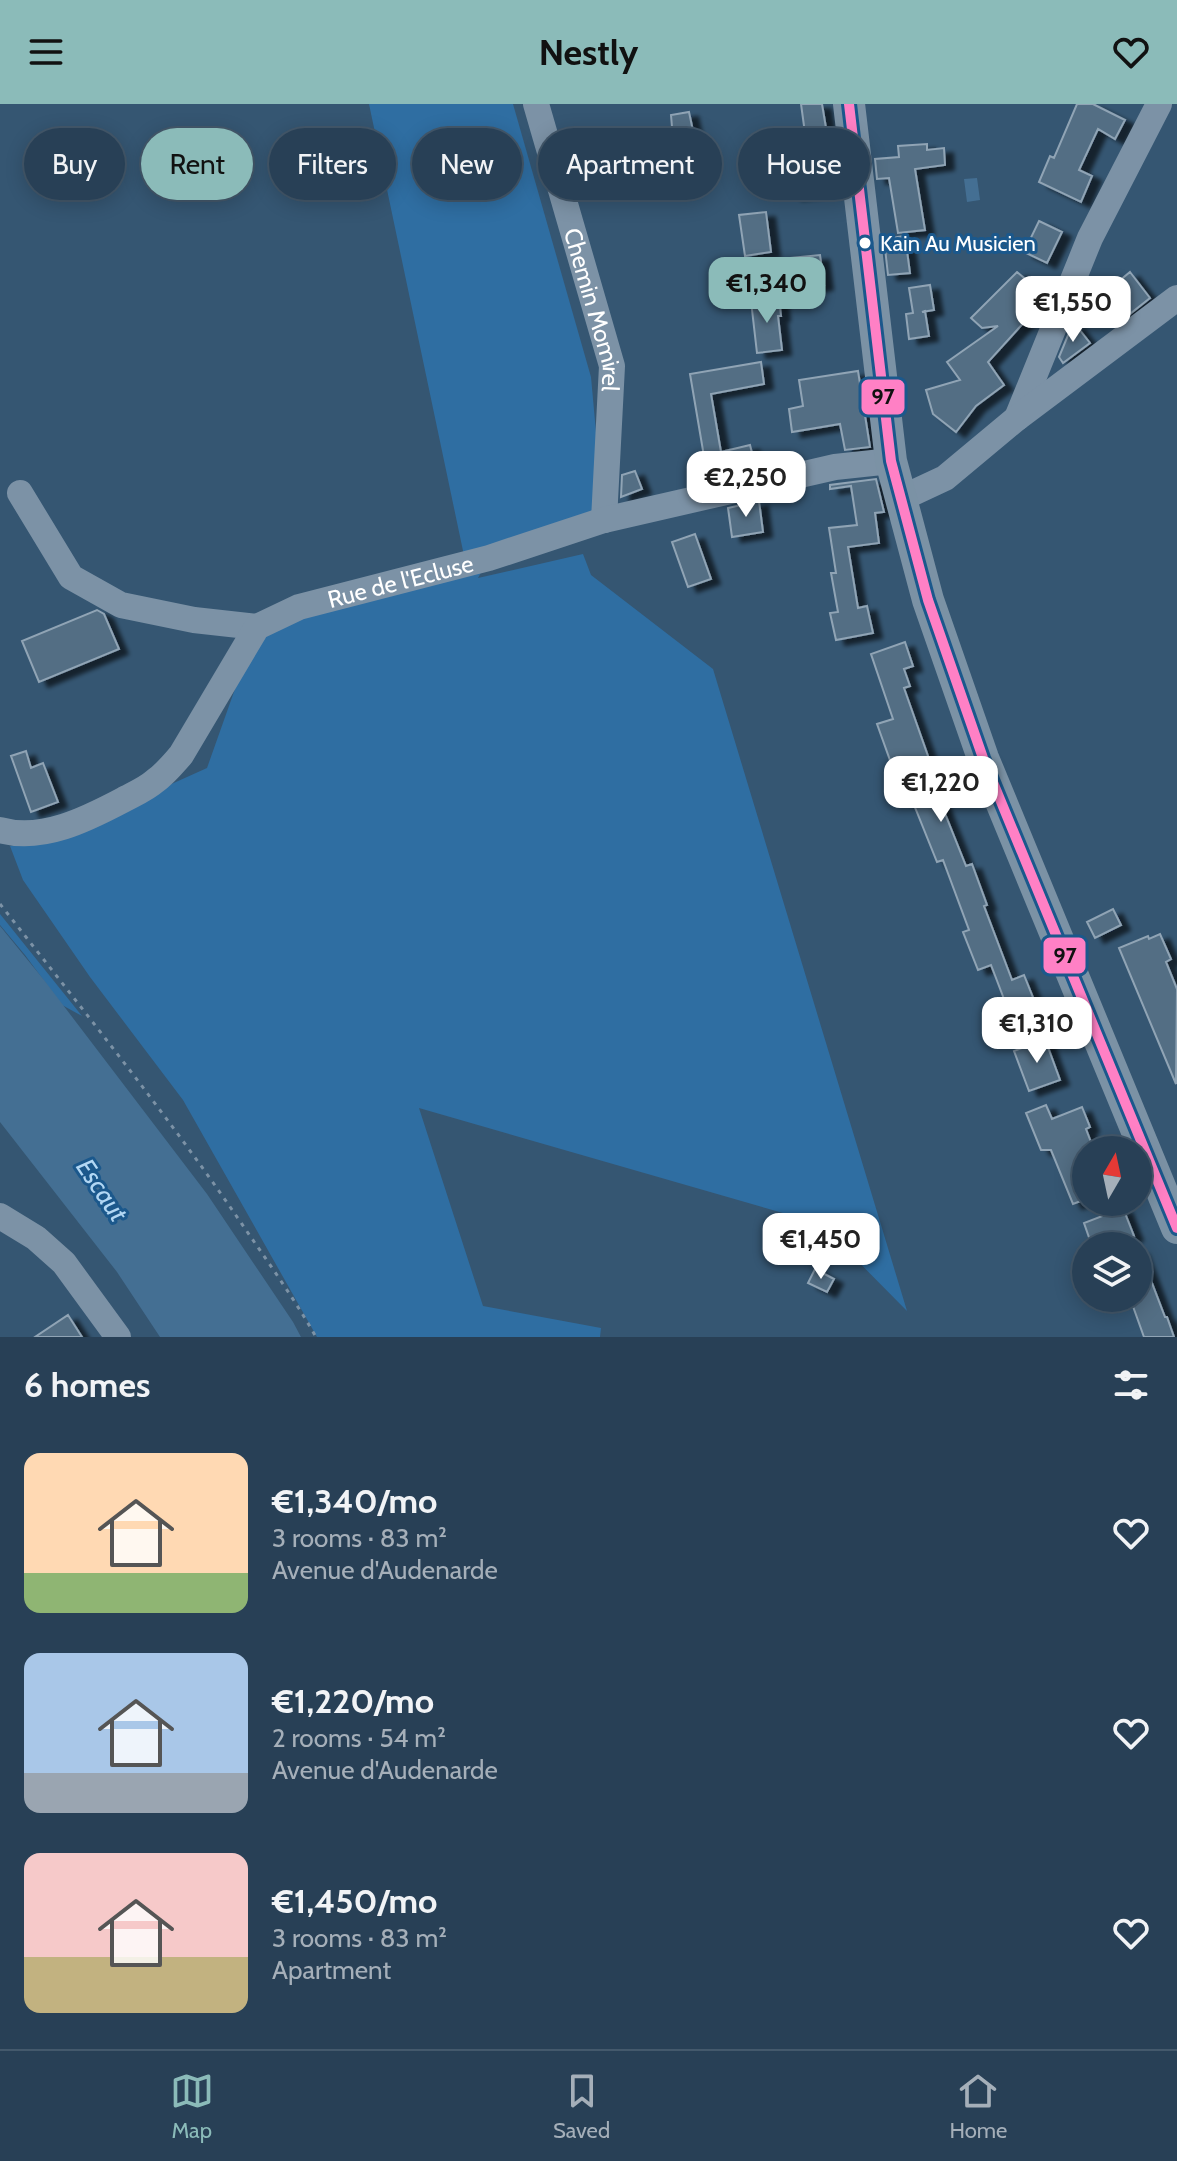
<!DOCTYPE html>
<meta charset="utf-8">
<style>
:root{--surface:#284056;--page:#30475c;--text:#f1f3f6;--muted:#a5afb9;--line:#44596c;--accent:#8bbbb9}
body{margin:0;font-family:Cabin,sans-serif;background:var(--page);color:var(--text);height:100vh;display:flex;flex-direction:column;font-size:30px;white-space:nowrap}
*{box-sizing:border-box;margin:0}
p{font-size:26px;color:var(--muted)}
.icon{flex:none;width:44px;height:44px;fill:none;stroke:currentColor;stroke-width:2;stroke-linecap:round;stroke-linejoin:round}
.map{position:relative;height:1233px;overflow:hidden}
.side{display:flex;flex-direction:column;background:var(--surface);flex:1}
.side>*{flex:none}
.banner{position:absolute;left:24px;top:24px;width:1130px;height:72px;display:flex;gap:16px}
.needle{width:52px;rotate:9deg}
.tools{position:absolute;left:1072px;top:1032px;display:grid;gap:16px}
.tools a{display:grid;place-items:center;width:80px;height:80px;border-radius:50%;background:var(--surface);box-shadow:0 4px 20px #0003,0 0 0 2px var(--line);font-size:40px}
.price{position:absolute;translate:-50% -68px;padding:0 18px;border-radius:16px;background:#fff;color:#222;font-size:26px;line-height:52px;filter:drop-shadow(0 2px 4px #0008)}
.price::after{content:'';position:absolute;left:50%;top:48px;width:24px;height:18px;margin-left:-12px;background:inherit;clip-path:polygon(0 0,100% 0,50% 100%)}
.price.on{background:var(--accent);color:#111}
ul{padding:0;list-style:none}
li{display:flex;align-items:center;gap:24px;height:200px;padding:0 24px}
li span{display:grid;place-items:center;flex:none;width:224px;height:160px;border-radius:16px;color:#555}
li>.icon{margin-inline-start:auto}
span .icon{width:96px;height:96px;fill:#fffc;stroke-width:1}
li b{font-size:34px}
h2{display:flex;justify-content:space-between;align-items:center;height:96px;padding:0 24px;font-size:34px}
.tag{padding:0 28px;border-radius:36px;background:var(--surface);box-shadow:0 4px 20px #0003,0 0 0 2px var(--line);font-size:28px;line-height:72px}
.tag.on{background:var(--accent);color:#111}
header{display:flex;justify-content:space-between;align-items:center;height:104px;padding:0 24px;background:var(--accent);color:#111;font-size:36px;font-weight:800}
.tabs{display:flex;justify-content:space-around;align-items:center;height:112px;border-top:2px solid var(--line);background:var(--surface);font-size:22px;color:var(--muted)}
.tabs a{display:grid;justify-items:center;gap:4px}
.tabs .on{color:var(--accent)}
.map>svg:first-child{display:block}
.green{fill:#2f6ea2}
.water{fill:#446f93}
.building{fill:#536e84;stroke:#90a4b5;stroke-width:2;filter:url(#shadow)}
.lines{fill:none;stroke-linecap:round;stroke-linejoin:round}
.path{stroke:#7c92a6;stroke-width:3;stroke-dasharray:4 6;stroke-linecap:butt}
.minor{stroke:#7c92a6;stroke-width:26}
.major{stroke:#7b92a5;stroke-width:32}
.bus-1-casing{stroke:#1b588c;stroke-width:16}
.bus-1{stroke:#ff80c5;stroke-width:10}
.bus-dot{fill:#fff;stroke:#1b588c;stroke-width:3}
.labels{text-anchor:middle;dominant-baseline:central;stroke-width:6;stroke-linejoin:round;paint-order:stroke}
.bus-label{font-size:22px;fill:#fff;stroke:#1b588c;text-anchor:start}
.street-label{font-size:24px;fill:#fff;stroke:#1b588c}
.water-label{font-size:26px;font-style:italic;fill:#b2d7f4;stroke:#1b588c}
.line-badge{stroke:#1b588c;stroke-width:3}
.pale-badge-label{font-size:22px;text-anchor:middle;font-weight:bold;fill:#111}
</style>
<header><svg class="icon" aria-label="menu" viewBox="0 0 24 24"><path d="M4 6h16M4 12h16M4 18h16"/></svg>Nestly<svg class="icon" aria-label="heart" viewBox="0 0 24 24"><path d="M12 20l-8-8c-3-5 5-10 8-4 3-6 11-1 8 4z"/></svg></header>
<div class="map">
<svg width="1177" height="1233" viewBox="0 0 1177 1233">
<defs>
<filter id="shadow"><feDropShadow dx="9" dy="5" stdDeviation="2" flood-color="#0009"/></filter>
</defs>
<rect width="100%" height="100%" fill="#355672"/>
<path class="green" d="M369,0H513L591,273L604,416L489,454L478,474L583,450L591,471L713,565L907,1207L821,1120L419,1004L483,1202L601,1224L600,1233H317L183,996L90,873L23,776L10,742L56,732L207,664L257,523L466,461Z
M0,810L82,912L62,901L25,851L0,821Z"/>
<path class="water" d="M977,74L980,96L967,98L964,75Z
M0,822L44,876L207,1090L293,1218L301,1233H160L117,1168L0,1018Z"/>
<path class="building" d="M801,0H822L830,48L808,51Z
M1077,0H1093L1125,16L1115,35L1098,25L1079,66L1092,72L1081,98L1039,78L1050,52L1054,54Z
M689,8L697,46L699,71L668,74V70L627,73L625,51L674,47L671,11Z
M927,40V46L944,44L945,61L915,65L925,126L898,129L889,74L877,75L875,55L899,53L898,42Z
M812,57L816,88L793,91L789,60Z
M766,108L771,148L745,152L739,111Z
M1039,117L1062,128L1047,159L1024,148Z
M905,132L910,169L888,171L884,135Z
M820,151L824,181L795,185L791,154Z
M1017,168L1047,193L988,258L1004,281L976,302L956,328L933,310L926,286L960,276L947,258L998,222L982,224L971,214Z
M1130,168L1150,194L1126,213L1106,188Z
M930,181L934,206L922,208L925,207L929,232L909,235L906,210L913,209L909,184Z
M779,194L781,212H778L782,246L757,249L751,197Z
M1075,220L1090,239L1063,259L1059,253L1071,224Z
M761,258L764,280L711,290L721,348L750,341L756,365L708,376L690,270Z
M858,267L870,343L845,346L840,320L792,328L789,305L803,302L799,276Z
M635,367L642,385L621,393L622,371Z
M876,375L884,408L875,409L879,439L848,443L858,504L867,502L873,529L836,536L830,509L838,508L831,469H836L829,424L857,421L851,382L830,385V381Z
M759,397L763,428L732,433L728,404Z
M695,430L711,475L688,483L672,438Z
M97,506L104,510L119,545L39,578L22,537Z
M905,538L913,562L904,565L910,582L904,584L940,686L936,687L966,762L972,760L987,801L984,802L1012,876L1024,871L1038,906L1012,916L991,861L978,866L963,828L969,826L943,756L937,758L912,696L905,698L877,620L893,615L871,550Z
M26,647L31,664L43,659L58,698L31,708L11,652Z
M1113,805L1121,821L1095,834L1087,818Z
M1160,830L1171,855L1166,858L1177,885L1176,980L1119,844L1148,832L1149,835Z
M1045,935L1060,976L1029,987L1014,947Z
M1046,1001L1052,1015L1082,1003L1090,1023L1086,1025L1094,1046H1086V1095L1073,1100L1051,1046H1041L1026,1009Z
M1123,1104L1134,1132L1108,1142H1092L1084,1119Z
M1139,1145L1165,1213H1167L1174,1233H1144L1130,1194H1138Z
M815,1165L834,1175L827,1188L808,1179Z
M68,1211L82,1233H35Z"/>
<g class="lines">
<path class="path" d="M0,800C84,907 169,1013 246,1126C270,1161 295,1196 316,1233"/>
<g class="minor">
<path id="s1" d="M536,0L612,262L604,416"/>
<path d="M1017,314L1090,134L1159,0"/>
<path d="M20,389L71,473L121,501L194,516L257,523"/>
<path d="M900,395L945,374L1017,314L1177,194"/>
<path id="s2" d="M0,726C42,738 87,715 123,696C134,690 146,685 155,677C165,670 173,660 181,651L257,523L299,503L489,454L604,416L835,363L891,357"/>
<path d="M0,1112L36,1134L64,1159L118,1233"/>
</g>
<path class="major" d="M849,0L891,357L928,496L983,654L1177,1124"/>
<defs>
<path id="bus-1" d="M849,0L891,357L928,496L983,654L1177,1124"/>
</defs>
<use href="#bus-1" class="bus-1-casing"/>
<use href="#bus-1" class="bus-1"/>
</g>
<circle class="bus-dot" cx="865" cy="139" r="7"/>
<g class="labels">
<g class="bus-label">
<text x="880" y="139">Kain Au Musicien</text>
</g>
<g class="street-label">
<text stroke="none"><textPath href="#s1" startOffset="214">Chemin Momirel</textPath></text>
<text stroke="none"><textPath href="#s2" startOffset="504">Rue de l'Ecluse</textPath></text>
</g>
<g class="water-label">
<text transform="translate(102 1086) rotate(56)">Escaut</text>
</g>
</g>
<g class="line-badge">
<rect x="860" y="274" width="46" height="38" rx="8" fill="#ff80c5"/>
<rect x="1042" y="832" width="45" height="39" rx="8" fill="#ff80c5"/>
</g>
<g class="pale-badge-label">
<text x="883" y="300">97</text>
<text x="1065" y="859">97</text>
</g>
</svg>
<div class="tools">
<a><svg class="needle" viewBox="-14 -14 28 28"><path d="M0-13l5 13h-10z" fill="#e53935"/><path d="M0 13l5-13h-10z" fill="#a5afb9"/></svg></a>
<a><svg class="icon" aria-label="layers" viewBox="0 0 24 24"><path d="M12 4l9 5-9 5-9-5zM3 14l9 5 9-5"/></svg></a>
</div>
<b class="price on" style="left:767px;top:221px">€1,340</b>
<b class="price" style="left:1073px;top:240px">€1,550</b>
<b class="price" style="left:746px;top:415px">€2,250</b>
<b class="price" style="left:941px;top:720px">€1,220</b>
<b class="price" style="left:1037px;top:961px">€1,310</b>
<b class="price" style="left:821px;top:1177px">€1,450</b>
<div class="banner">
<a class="tag">Buy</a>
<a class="tag on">Rent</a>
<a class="tag">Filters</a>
<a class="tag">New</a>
<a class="tag">Apartment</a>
<a class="tag">House</a>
</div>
</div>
<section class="side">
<h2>6 homes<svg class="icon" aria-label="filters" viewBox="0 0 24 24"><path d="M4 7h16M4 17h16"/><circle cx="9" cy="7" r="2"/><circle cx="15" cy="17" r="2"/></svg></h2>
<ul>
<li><span style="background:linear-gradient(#ffd9b3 75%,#8fb573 0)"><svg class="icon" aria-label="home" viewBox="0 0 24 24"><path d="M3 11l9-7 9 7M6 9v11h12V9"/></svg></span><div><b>€1,340/mo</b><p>3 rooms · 83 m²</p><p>Avenue d'Audenarde</p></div><svg class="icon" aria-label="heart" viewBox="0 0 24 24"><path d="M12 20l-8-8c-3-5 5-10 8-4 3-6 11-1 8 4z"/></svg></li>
<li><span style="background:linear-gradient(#a9c7e8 75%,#9aa5b1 0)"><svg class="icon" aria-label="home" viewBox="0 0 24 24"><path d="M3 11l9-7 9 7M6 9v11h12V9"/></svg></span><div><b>€1,220/mo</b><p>2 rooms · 54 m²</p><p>Avenue d'Audenarde</p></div><svg class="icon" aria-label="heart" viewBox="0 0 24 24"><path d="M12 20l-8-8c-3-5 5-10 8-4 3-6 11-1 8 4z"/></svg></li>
<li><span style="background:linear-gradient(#f6c9c9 65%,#c2b280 0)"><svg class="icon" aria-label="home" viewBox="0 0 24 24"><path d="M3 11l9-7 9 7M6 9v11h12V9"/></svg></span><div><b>€1,450/mo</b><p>3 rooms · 83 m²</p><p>Apartment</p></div><svg class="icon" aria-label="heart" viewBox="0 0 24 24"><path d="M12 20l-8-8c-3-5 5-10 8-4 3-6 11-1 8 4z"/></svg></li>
</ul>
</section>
<nav class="tabs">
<a class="on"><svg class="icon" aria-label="map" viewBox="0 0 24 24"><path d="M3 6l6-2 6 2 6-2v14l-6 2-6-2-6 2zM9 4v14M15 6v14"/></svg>Map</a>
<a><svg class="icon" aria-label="saved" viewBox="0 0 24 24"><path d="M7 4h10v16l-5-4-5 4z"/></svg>Saved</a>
<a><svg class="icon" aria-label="home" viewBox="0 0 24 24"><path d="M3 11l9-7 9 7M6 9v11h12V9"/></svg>Home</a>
</nav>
